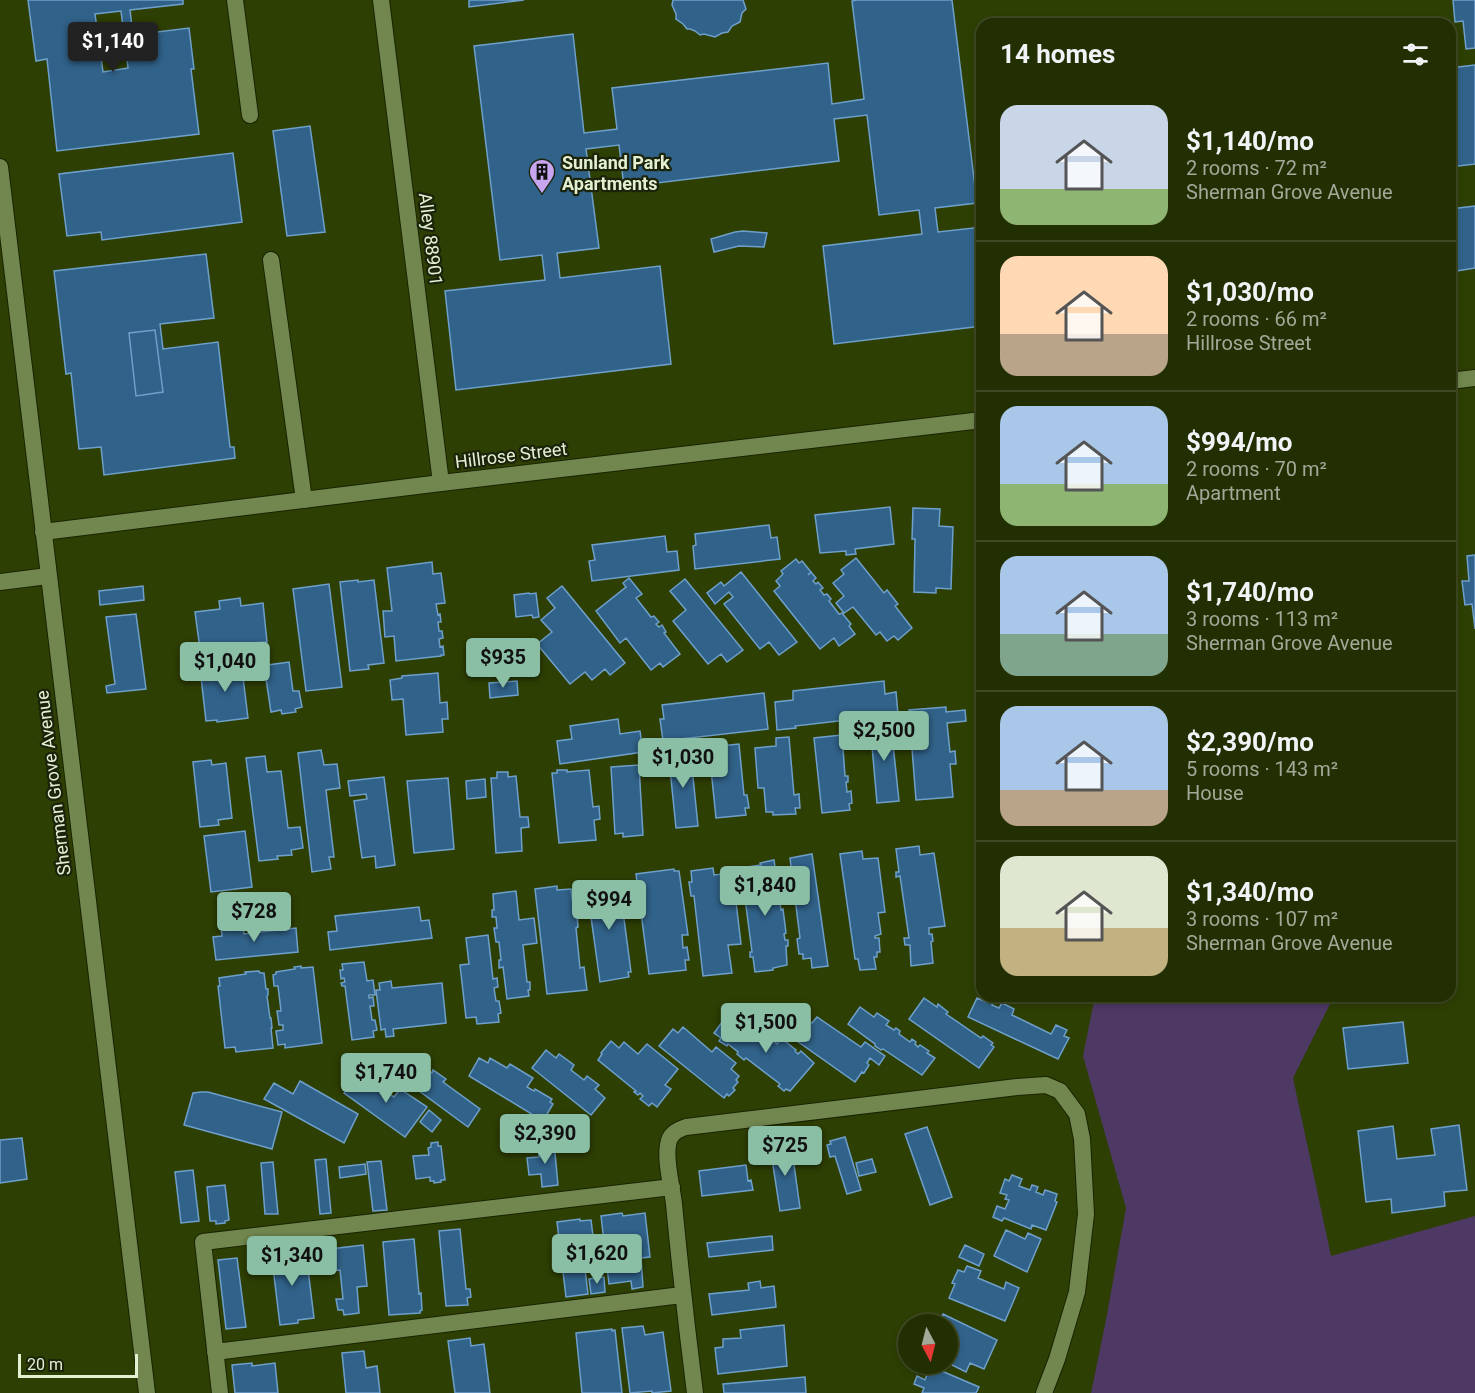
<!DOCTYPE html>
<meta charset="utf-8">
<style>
:root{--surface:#222f02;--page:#2a370c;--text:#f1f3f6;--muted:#a2a999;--line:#3f4a24;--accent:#8abfa5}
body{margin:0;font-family:Roboto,sans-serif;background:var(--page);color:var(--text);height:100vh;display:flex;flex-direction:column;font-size:22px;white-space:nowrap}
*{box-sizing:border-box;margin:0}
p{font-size:20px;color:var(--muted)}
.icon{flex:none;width:33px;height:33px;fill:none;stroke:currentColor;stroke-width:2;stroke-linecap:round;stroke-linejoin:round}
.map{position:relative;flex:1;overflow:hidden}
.details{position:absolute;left:976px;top:18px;width:480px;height:984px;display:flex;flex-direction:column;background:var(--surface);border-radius:18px;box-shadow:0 3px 9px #0003,0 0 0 2px var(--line)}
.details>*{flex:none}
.needle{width:39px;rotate:173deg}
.fabs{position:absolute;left:898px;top:1314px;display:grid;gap:12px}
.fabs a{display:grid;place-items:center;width:60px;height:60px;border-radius:50%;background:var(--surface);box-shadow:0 3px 9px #0003,0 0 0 2px var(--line);font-size:30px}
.scale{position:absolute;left:18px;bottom:15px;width:120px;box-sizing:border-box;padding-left:6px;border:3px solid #e4f0d2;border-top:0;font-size:16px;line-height:21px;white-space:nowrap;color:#e4f0d2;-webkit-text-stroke:4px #1b230b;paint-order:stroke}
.price{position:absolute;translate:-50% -51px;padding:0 14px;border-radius:6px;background:var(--accent);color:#111;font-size:20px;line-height:39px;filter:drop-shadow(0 2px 3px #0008)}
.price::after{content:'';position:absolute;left:50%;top:36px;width:18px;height:14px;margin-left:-9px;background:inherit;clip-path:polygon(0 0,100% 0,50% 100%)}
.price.on{background:#222;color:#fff}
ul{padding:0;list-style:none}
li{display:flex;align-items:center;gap:18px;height:150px;padding:0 24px}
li+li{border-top:2px solid var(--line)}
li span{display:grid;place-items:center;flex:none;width:168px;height:120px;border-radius:18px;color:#555}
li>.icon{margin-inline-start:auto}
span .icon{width:72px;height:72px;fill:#fffc;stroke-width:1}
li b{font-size:26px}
h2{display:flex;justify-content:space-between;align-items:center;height:72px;padding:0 24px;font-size:26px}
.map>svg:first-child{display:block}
.green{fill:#4e3964}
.building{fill:#316289;stroke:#6ea0cb;stroke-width:1.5;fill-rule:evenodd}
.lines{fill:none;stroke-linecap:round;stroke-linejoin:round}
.service-casing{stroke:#182400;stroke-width:18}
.minor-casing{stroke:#182400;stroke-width:18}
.tertiary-casing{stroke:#182400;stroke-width:18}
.service{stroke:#72874f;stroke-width:16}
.minor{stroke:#72874f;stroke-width:16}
.tertiary{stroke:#72874f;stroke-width:16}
.labels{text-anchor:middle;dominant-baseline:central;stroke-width:4.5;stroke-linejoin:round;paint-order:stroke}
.poi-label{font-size:18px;font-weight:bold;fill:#e4f0d2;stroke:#1b230b;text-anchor:start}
.street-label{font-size:18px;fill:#e4f0d2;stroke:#1b230b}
</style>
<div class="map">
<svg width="1475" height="1393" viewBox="0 0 1475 1393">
<rect width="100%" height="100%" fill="#2e3f03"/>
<path class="green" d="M1095,996H1334L1293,1078L1331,1256L1475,1216V1393H1091L1106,1320L1126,1208L1083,1056Z"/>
<path class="building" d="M28,0H183V4L130,10L133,35L189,28L194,69H191L199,134L57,151L47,59L36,61ZM121,11L128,68L103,72L95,14Z
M469,0H524L469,7Z
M673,0H743L746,9L742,13L740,22L732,26L728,32L722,33L715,37L704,34L700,35L695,31L690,29H687L683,24L676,19V14L672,5Z
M857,0H952L977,203L935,208L938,232L982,227V326L834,344L823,246L922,234L919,210L879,215L867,115L834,119L839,161L624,187L619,145L586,149L599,248L557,253L560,278L660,266L671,364L456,390L445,291L545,280L542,255L500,260L474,46L573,34L584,133L617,129L612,88L828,63L832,104L864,99L852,1Z
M1453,0H1475V48L1466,49L1463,21L1455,22Z
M1475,65V164L1450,167V68Z
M310,126L325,232L287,236L273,131Z
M233,153L242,222L102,240L101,232L67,236L59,174Z
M1475,206V268L1450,272V209Z
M743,231L767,233L764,247L739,246L714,252L711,239L735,232Z
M206,254L214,318L160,324L163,349L218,342L230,447H234L235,458L104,475L101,447L79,449L71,373L66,374L54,271ZM155,330L163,392L136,396L129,333Z
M155,330L163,392L136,396L129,333Z
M890,507L894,544L855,549L856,554L846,555V551L820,553L815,515Z
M913,508L940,509L939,526L953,527L951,589L936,588V593L914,592L915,539H912Z
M769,525L771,538L777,537L780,559L695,569L693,546L696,545L695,534Z
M665,536L667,552L677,551L679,570L592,581L589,561L595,560L592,545Z
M1475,555V629L1472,604L1465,605L1462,581H1469L1467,556Z
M856,558L884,593L887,590L898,604L895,606L912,628L898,640L894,636L887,641L880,632L876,635L853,607L844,613L836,603L844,596L833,583L844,574L841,570Z
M796,559L799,563L802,561L811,572L808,575L811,572L816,578L813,581L816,584L818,582L823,588L820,590L824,595L827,594L831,599L829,601L839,614L842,613L851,624L849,626L855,634L839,646L834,638L820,649L774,591L780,586L776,581L783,574L781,571Z
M432,562L433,574L441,573L445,603L436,604L438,615L440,614L441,622H438L439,631H442L443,638L439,639L440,647L443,646L444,655H441V656L396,661L394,636L385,637L383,611H392L387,568Z
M741,572L797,642L779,655L769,642L760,649L724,604L733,597L729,592L715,604L707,593L721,582L724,586Z
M629,578L642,594L636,598L651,617L654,616L659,622L656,624L659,627L662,625L666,632L664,633L680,654L663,667L660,663L651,670L626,638L620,643L596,611L626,587L623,583Z
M685,579L743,650L727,662L721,654L708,664L673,621L686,610L670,591Z
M358,580V582L374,580L384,663L368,665L369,669L350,671L340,582Z
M329,584L342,687L306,691L293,589Z
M143,586L144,600L100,605L99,591Z
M562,586L625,663L610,675L605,669L592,680L585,672L570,684L537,644L552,632L541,620L555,608L547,598Z
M529,593L530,594L536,593L539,617L533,618L532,615L516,617L514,595Z
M240,598L241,606L263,603L267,642L252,643L253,647L238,649L237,645L200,649L195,612L220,609L219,601Z
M136,614L146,689L107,693L106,686L115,684L106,617Z
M241,661L248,718L217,722V720L206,721L201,677L211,675L210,665Z
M289,662L293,691H299L302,707L295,709L296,712L282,714L281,710L271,712L265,672H269L268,665Z
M438,673L440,703L447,702L448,719H442L443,732L406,735L403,699L392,700L390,680L402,678V676Z
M517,681L518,695L490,698L489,683Z
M884,681L885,694L896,692L898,714L795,726L796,728L777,730L775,702L793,700V691Z
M764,693L768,729L663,741L660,719H664L662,705Z
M946,707V712L965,710L966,721L947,723L950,752L955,751L956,764H950L953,797L916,800L909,710Z
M618,719L620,734L640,731L643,752L560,764L557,741L572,739L570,726Z
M892,724L893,731H897L898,743L893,744L899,801L877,803L872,746H867L866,732H871V726Z
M841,735V739L845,738L846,748H843L845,776H848V782H846L847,792L851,791L852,803L849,804L850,810L822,813L814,738Z
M789,737L794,795L799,794L800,808H795L796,814L773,815V812H766L764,788H758L755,748L776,746V738Z
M739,744L744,795H747L749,808H745L746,815L716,818L709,750L721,749L720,746Z
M688,747L689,757H691L698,826L676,828L669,759L675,758L674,748Z
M321,750L324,765L337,764L340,788L326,790L334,857H329L331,869L312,872L298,753Z
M265,756L267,772L281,771L288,828L300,827L303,848L291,850L292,855L277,856L278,859L259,861L246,758Z
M211,760L212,765L226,763L232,818L218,820L219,825L200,827L193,762Z
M639,765L643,835L623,837V833L615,834L611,767Z
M557,770H567V772L589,770L593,807L599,806L600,819L594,820L596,840L559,843L552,773H557Z
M497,772H508V777L516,776L520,817H528L529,827L521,828L522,851L496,853L491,778H497Z
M384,777L395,865L376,868L375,856L362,858L354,801L367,799L366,794L350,796L348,781Z
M448,778L454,849L414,853L407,781Z
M485,779L486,797L467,799L466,781Z
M245,831L252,887L211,892L204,836Z
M919,846L920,855L934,853L945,926L929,928V934H932L933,941L931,942L933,963L911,966L910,945H905L904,938H909L900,876L896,877V872H899L896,849Z
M862,851L863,859L878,858L885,912L878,913L881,934L875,936V938H879L880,952H877V957H874L876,969L860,970L858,959H855L840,854Z
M812,854L828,966L812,968L811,958L803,959V954H799L797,939L800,938L790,858Z
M774,860L781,910L783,909L786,933L784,934L785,940H788V946H786L787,965L773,968V970L755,972L753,957H750V952H752L741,868L761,865L760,863Z
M713,868L714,875L722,874L723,886L734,885L741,944L728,945L732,973L703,976L694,896H691L689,882H692L691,871Z
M674,869V871H679L688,935H682L683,948L687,947L689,960H685L686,970L649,974L636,874Z
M619,881L631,972H628L629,977L600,982L590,910H587L586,907L589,906L587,885Z
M557,886V890L571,889L574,914L577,913L578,927L576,928L580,968L584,967L587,990L547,994L535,889Z
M516,891L519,920L534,918L537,943L523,945L527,982H530V990H528L529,996L507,999L503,967L499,968V960H501L499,942H496L494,928H497L496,917H492V910H494L493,894Z
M419,907L421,921L429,920L432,938L330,950L328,932L337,931L335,916Z
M243,924L244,934L296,928L298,952L216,960L213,937L222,936L221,927Z
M488,935L493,979L497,978L498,987L494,988L496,1001H499L501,1013L498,1014L499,1022L477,1024L476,1017L466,1018L460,965L469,964L466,938Z
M364,962L367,981L373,980L375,995H369V998L373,997L374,1006H370L372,1020H375L377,1030L373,1031L374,1037L352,1040L345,986H342L341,983L345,982L344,978L341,979L340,970H343L342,964Z
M301,966V968L313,967L322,1043L285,1048V1044L278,1045L276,1031L283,1030V1025H279L277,1011H281L278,986H274L273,975L276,974V972L295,969L294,967Z
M259,971L260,973H264L266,989H268V995L267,996L270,1018H271L272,1028H271L273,1048L236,1052L235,1047L225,1048L218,986H220L219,978L246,974L245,972Z
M391,981L392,988L442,983L446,1023L393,1029L394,1036L386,1037L385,1029L381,1030L376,990H380L379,983Z
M924,998L937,1007L938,1004L948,1012L946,1014L981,1038L983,1036L993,1043L991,1045L994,1047L979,1068L909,1019Z
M977,998L986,1002L987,998L993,1002L992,1005L999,1008L1002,1003L1014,1009L1012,1015L1051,1034L1056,1025L1067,1030L1064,1036L1069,1038L1058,1059L968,1017Z
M860,1007L874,1017L877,1013L889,1021L886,1025L894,1030L896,1028L900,1031L899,1034L910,1042L912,1039L916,1042L915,1044L918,1047L920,1045L929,1051L927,1053L935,1058L922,1075L883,1049L881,1050L875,1046V1044L848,1024Z
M803,1017L812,1023L817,1017L861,1047L865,1042L885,1056L879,1065L870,1058L867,1063L869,1065L864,1073L862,1072L855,1082L790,1036L792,1033L790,1032L800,1018L801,1019Z
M725,1018L741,1031L749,1022L777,1044L781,1038L796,1050L795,1051L798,1054L801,1051L814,1063L790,1091L786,1089L784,1091L778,1086L780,1084L746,1058L744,1060L737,1054L738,1052L728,1044L727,1046L719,1041L721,1038L714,1033Z
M1403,1022L1408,1063L1348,1069L1343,1028Z
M683,1027L712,1052L716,1047L736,1063L731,1069L739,1076L736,1080L738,1082L733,1088L735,1090L729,1096L727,1094L724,1098L659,1046L673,1029L678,1033Z
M611,1041L619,1048L624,1042L638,1054L647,1044L678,1069L665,1085L671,1089L657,1107L652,1103L649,1106L640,1099L643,1096L640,1093L638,1095L634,1092L636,1091L598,1060L602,1054L601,1053Z
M546,1050L556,1058L559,1054L574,1065L571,1070L584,1080L587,1076L599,1085L595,1089L605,1098L591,1115L532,1068Z
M479,1058L488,1063L490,1058L507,1068L510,1064L533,1078L527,1087L534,1091L535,1089L552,1099L550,1102L553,1104L543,1121L469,1076Z
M419,1065L432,1073L433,1070L446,1079L443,1082L480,1109L468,1127L407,1082Z
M359,1072L382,1089L384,1086L391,1091L389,1094L394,1097L400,1089L427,1107L405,1137L344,1093Z
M300,1081L358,1114L344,1143L264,1099L274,1083L293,1094Z
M201,1092H208L282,1112L272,1149L184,1125L193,1093Z
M429,1110L441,1120L432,1132L420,1122Z
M1459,1125L1467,1190L1444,1192L1445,1206L1392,1213L1391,1199L1366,1202L1358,1131L1393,1126L1397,1159L1435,1155L1431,1129Z
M927,1127L952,1197L930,1205L905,1134Z
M845,1137L861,1190L847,1194L835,1156L830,1157L827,1145L831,1144L830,1141Z
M22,1138L27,1179L0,1183V1140Z
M438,1142V1146H441L445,1180H441V1182L434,1183V1181H430V1177L416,1179L413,1156L429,1155L428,1148L431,1147V1143Z
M554,1142L558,1185L542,1187L541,1174L529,1175L527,1158L539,1157L538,1143Z
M791,1143L800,1208L780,1211L770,1146Z
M326,1159L331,1213L320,1214L315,1160Z
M872,1159L876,1172L859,1176L856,1163Z
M381,1161L387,1210L373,1211L367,1162Z
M273,1162L278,1214H265L261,1163Z
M365,1164L366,1174L340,1178L339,1167Z
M746,1165L748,1181L751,1180L753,1190L702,1196L699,1171Z
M193,1170L199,1221L181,1223L175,1172Z
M1012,1175L1022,1179L1019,1186L1030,1190L1032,1185L1038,1187L1036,1192L1043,1195L1045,1190L1057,1194L1055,1201L1057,1202L1046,1230L1032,1225L1031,1229L1004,1218L1002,1221L993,1217L997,1206L1005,1209L1009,1200L1005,1199L1007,1195L1000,1193L1005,1179L1009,1181Z
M225,1185L229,1220L225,1221V1223L216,1224V1221H210L207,1187Z
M622,1213L623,1216L645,1213L650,1257L641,1258L643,1287L632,1289L631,1281L609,1284L601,1216Z
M580,1219V1221L591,1220L596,1260L584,1261L588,1294L566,1297L557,1222Z
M460,1229L466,1289H470L471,1297L467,1298L468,1305L446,1306L439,1231Z
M1006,1230L1025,1239L1028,1233L1041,1239L1027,1272L994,1256Z
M772,1236L773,1250L709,1257L707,1243Z
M414,1239L419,1294L421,1293L422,1310L420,1311V1313L389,1315L383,1242Z
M363,1245L367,1286L357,1287L359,1313L344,1315L343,1310H338L336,1299H343L340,1270L332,1271L330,1249Z
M965,1245L984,1254L979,1266L959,1257Z
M290,1249V1255L306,1253L314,1318L298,1320V1323L280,1325L271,1251Z
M237,1258L246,1327L226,1329L218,1260Z
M967,1266L981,1271L978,1278L1004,1289L1006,1282L1019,1288L1005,1321L949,1298L955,1284L952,1283L958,1270L964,1272Z
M604,1277L605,1292L591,1294L589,1279Z
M760,1281L761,1288L774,1286L776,1307L712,1315L709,1294L749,1290L748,1283Z
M943,1314L997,1340L984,1369L970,1363L966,1372L948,1363V1324H938Z
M784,1325L787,1366L718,1374L715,1348L723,1347V1339L741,1338L740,1330Z
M643,1326L645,1335L663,1332L671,1391L652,1393V1391L630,1393L622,1328Z
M612,1329V1331L615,1330L622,1393H582L576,1333Z
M470,1338L471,1346L484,1344L490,1393H455L448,1341Z
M364,1351L366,1368L377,1366L380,1393H346L342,1353Z
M252,1363V1366L275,1363L278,1393H235L232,1365Z
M930,1366L979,1387L976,1393H922L924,1388L914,1384L917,1376L925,1380Z
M805,1377L806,1393H724L723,1384Z"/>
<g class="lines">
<defs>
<path id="service" d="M235,0L250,115
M381,0L441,483
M271,260L304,500
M215,1352L682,1295
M220,1393L203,1242L672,1187
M695,1393C687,1330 680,1267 674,1204C672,1186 665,1162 668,1145C669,1134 677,1130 686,1127L1017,1087L1046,1085L1060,1091L1077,1114L1082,1139L1086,1214L1077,1292L1057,1359L1044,1393"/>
<path id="minor" d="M1450,381L1475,378
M43,532L441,483L982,420"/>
<path id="tertiary" d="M0,167L147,1393
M0,582L48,576"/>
</defs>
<use href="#service" class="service-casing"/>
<use href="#minor" class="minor-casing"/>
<use href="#tertiary" class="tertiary-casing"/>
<use href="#service" class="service"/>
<use href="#minor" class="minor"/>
<use href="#tertiary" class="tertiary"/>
</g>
<defs>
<symbol id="building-pin" viewBox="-11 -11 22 30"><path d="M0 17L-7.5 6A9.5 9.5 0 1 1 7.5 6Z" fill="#c7a6ef" stroke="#1b230b"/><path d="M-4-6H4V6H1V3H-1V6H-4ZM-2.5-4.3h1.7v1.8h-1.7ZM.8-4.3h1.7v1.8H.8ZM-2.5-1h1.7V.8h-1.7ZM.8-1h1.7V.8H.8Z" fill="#111"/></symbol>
</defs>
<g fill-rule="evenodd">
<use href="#building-pin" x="527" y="157" width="30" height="40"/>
</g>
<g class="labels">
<g class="poi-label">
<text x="562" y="162">Sunland Park<tspan x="562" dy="21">Apartments</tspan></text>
</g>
<g class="street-label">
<text transform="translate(431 239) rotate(83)">Alley 88901</text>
<text transform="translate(511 455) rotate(-7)">Hillrose Street</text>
<text transform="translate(53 783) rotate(-97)">Sherman Grove Avenue</text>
</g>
</g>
</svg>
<div class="fabs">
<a><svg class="needle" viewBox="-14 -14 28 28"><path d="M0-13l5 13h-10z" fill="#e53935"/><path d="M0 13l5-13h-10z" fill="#a2a999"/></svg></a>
</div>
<div class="scale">20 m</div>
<b class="price on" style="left:113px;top:73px">$1,140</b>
<b class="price" style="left:503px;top:689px">$935</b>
<b class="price" style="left:225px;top:693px">$1,040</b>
<b class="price" style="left:884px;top:762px">$2,500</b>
<b class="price" style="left:683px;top:789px">$1,030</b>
<b class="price" style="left:765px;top:917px">$1,840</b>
<b class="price" style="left:609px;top:931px">$994</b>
<b class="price" style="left:254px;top:943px">$728</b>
<b class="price" style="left:766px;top:1054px">$1,500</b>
<b class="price" style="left:386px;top:1104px">$1,740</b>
<b class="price" style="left:545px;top:1165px">$2,390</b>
<b class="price" style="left:785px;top:1177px">$725</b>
<b class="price" style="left:597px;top:1285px">$1,620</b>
<b class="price" style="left:292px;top:1287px">$1,340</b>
<section class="details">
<h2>14 homes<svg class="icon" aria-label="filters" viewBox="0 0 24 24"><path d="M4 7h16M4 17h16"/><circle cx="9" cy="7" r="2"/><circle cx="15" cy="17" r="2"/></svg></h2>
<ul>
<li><span style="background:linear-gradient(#c9d6e8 70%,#8fb573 0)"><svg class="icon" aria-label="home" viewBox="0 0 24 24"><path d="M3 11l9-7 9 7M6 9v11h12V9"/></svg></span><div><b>$1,140/mo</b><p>2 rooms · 72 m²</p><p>Sherman Grove Avenue</p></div></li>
<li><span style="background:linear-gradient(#ffd9b3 65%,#b9a48a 0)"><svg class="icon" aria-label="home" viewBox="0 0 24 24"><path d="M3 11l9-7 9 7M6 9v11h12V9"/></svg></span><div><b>$1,030/mo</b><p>2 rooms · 66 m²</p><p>Hillrose Street</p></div></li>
<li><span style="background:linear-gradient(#a9c7e8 65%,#8fb573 0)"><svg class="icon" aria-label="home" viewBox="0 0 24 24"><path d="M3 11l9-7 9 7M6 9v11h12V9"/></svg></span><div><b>$994/mo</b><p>2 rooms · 70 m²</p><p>Apartment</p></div></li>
<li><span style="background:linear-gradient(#a9c7e8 65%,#7fa58c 0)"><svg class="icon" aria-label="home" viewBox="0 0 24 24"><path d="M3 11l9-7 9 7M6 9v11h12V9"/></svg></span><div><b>$1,740/mo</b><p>3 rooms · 113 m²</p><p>Sherman Grove Avenue</p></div></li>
<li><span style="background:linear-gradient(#a9c7e8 70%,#b9a48a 0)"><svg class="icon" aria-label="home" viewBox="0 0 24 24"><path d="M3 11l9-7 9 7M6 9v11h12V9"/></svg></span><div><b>$2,390/mo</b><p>5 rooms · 143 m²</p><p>House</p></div></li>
<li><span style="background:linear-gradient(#dfe7d0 60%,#c2b280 0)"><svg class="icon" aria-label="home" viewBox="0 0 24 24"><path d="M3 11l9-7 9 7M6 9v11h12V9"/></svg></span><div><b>$1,340/mo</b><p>3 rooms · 107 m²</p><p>Sherman Grove Avenue</p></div></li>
</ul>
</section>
</div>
